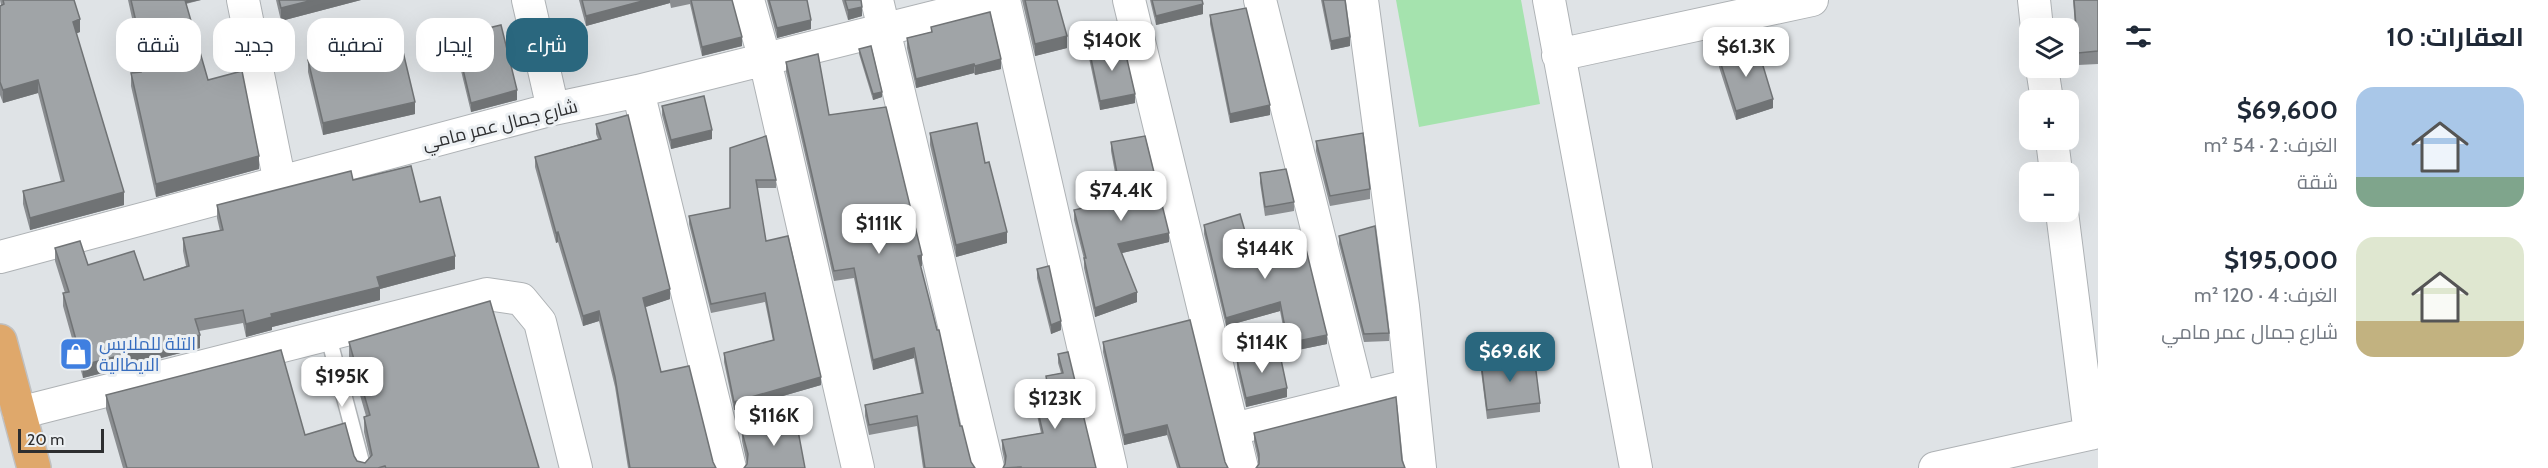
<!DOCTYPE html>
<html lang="ar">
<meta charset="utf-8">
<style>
:root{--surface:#fff;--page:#f6f6f7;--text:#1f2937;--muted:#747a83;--accent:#2a677e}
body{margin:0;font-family:Cabin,Cairo,sans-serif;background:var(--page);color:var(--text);direction:rtl;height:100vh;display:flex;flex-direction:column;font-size:22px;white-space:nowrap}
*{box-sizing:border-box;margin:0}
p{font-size:20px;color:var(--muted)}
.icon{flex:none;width:33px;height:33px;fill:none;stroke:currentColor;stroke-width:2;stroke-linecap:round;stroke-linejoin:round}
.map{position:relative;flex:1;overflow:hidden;direction:ltr}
.side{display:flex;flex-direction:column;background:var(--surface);width:450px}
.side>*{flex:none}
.banner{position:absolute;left:18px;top:18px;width:570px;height:54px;direction:rtl;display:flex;gap:12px}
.buttons{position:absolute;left:2019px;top:18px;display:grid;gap:12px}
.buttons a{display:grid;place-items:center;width:60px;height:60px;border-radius:12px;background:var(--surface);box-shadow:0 6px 24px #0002;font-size:30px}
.scale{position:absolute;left:18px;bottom:15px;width:86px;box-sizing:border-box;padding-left:6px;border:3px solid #2d2e30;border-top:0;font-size:16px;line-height:21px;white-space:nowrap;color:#2d2e30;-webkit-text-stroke:4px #ecf0f3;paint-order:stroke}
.price{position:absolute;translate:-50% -51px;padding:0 14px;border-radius:12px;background:#fff;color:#222;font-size:20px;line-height:39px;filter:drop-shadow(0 2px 3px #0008)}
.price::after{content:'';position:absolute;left:50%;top:36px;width:18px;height:14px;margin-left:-9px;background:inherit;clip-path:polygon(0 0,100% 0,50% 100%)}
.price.on{background:var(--accent);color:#fff}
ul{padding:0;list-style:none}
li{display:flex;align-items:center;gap:18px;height:150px;padding:0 24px}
li span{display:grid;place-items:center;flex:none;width:168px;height:120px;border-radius:18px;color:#555}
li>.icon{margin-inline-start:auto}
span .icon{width:72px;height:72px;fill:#fffc;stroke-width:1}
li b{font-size:26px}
h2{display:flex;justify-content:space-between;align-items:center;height:72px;padding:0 24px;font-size:26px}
.chip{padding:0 21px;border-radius:18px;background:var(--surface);box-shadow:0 6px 24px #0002;font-size:21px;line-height:54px}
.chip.on{background:var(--accent);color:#fff}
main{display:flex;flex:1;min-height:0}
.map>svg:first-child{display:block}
.green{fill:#a5e3ae}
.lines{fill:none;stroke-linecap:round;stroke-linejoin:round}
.lane-casing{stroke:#aeb2b5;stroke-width:18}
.street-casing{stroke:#aeb2b5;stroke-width:34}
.highway-casing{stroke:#c0c0c1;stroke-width:36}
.lane{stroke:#fff;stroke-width:15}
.street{stroke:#fff;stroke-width:32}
.highway{stroke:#dfa86b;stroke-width:33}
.wall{fill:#8a8d90}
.shaded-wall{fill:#707375}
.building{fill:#a0a4a7;stroke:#707375;stroke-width:1.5}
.labels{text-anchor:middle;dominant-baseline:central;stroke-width:6;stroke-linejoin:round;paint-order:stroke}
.street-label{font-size:18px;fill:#2d2e30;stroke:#ecf0f3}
.shop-label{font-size:18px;fill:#366cbe;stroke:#ecf0f3;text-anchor:start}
</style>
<main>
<section class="side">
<h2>العقارات: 10<svg class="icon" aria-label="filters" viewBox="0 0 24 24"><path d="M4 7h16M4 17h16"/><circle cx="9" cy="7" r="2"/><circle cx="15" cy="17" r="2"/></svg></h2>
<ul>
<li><span style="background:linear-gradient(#a9c7e8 75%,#7fa58c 0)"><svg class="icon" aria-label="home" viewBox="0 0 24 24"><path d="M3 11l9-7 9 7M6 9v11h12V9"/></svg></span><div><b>$69,600</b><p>الغرف: 2 · 54 m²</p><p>شقة</p></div></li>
<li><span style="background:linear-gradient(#dfe7d0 70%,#c2b280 0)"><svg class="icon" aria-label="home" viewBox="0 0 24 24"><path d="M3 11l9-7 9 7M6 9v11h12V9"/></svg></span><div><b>$195,000</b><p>الغرف: 4 · 120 m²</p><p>شارع جمال عمر مامي</p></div></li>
</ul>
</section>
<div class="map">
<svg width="2098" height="468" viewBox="0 0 2098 468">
<rect width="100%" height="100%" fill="#dfe3e6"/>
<path class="green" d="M1396,0H1521L1540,104L1419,127Z"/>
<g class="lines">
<defs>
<path id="lane" d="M328,335L363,468"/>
<path id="street" d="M243,0L280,183
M528,0L553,109
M748,0L765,60L858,468
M877,0L988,468
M1004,0L1111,468
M1129,0L1242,468
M1260,0L1359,397
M1362,0L1403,306L1420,468
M1549,0L1636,468
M2034,0L2037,28
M1558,55L1812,0
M2042,68L2047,100
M638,91L730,468
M2052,140L2056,172
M2062,212L2090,434
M0,257L553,109L638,91L1002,0
M19,413L487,294L521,299L540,322L576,468
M1234,429L1411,385
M1935,468L2098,432"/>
<path id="highway" d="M0,341L34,468"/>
</defs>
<use href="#lane" class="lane-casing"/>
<use href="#street" class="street-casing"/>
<use href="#highway" class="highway-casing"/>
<use href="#lane" class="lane"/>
<use href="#street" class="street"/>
<use href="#highway" class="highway"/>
</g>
<path class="wall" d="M0,0H74L80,32L76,33L124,205L30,230L23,204V191L61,182L38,93L3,103L0,95V6L1,5Z
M128,0H201L186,4L208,80L259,169L156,197L131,86V73L137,72L128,41V29L134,27Z
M276,0H361L281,21Z
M579,0H732L742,46L702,56L690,4L671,8L670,3L586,26Z
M767,0H807L811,29L777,38Z
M842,0H861L862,16L848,20Z
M1022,0H1057L1067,48L1035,56Z
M1150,0H1202L1203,14L1156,25Z
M1321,0H1345L1350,46L1331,50Z
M2073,0H2098V64L2078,65Z
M1210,15L1270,115L1230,123L1210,24Z
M931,27L1001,69L975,75L974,73L916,88L907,48V38L931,32Z
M455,36L517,100L471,112L455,46Z
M859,49L882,97L873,100L859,54Z
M1089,49L1135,103L1100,110L1089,58Z
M1719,58L1773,108L1736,120L1719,67Z
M308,60L415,114L323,135L308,72Z
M786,62L829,115L922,266H920L960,426L971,462L975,468H923L917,426L869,435L865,416V405L921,393L914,358L873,370L854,278L834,281L786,72Z
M662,106L712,139L671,149L662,115Z
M596,124L670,299L645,307L661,372L716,468H628L615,387L599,321L583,326L558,242L556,243L535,167V157L598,139L596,134Z
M930,133L985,163L1007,243L956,257L930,145Z
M1316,141L1370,189V199L1330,206L1316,151Z
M1111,142L1169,242L1122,253L1137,302L1095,317L1084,268V259L1074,220V210L1120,200L1111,151Z
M730,148L776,180V188H757L766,241L821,385L734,410L724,362V353L773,341L765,302L711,313L689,224V216L730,208Z
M1260,173L1294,202V211L1265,216L1260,183Z
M353,180L420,202L455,269L380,289V300L272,327V330L246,337L243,323L199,331L200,348L83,378L63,306V293H65L55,261V248L88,265L144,280L186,266L183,251V238L220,231L217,218V205Z
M1204,225L1253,259L1327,344L1288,352L1280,311L1226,326L1204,234Z
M1339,236L1389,333V341L1364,342L1339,244Z
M1037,269L1061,330L1051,334L1037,278Z
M349,342L539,468H123L106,409V395L305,435L354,456L357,461L365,463L370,458L364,432V417L366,416L349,357Z
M1103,342L1225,462L1228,468H1177L1167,435L1124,445L1103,352Z
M1058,354L1096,468H1003L1005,464L1002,449V440L1041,433L1036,411V403L1048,400L1046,385V376L1061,373L1058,363Z
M1237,360L1287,397L1246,407L1237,369Z
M1481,362L1540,403V412L1487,419L1481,371Z
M742,432L805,468L747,464L742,441Z
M1254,433L1402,460L1259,464L1254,442Z"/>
<path class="shaded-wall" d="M182,0H201L182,4Z
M313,0H361L281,21V8Z
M646,0H670V3L586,26V16Z
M1203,4V14L1156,25V16Z
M862,7V16L848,20V10Z
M80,19V32L73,35V22Z
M811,20V29L777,38V28Z
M1067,36V48L1035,56V44Z
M742,37V46L702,56V47Z
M1350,37V46L1331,50V41Z
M1001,59V69L975,75V66Z
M974,64V73L916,88V79Z
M38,80V93L3,103V90Z
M517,90V100L471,112V103Z
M882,92V97L873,100V94Z
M1135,94V103L1100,110V101Z
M1773,99V108L1736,120V111Z
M415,102V114L323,135V123Z
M1270,105V115L1230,123V114Z
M712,130V139L671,149V140Z
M259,156V169L156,197V184Z
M124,192V205L30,230V218Z
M558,232V242L556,243V233Z
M1007,232V243L956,257V245Z
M1169,233V242L1118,254V244Z
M922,255V266L918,267V256Z
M455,256V269L380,289V300L272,327V330L246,337V324L271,314L377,277Z
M670,289V299L643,308V298Z
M1137,292V302L1095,317V308Z
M1280,302V311L1226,326V318Z
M599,311V321L583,326V316Z
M1061,321V330L1051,334V325Z
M200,335V348L83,378V365Z
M1327,335V344L1288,352V343Z
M914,348V358L873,370V360Z
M821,377V385L734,410V402Z
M1287,388V397L1246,407V398Z
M1167,425V435L1124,445V435Z"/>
<path class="building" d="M3,0H74L80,19L73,22L124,192L30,218L23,191L64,181L38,80L3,90L0,82V6L4,4Z
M131,0H185L208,80L242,71L259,156L156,184L131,73L141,72L128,29L137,26Z
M279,0H313L281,8Z
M582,0H646L586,16Z
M691,0H732L742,37L702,47Z
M769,0H807L811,20L777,28Z
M845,0H861L862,7L848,10Z
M1025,0H1057L1067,36L1035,44Z
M1152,0H1202L1203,4L1156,16Z
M1323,0H1345L1350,37L1331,41Z
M2074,0H2098V51L2078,53Z
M1246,8L1270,105L1230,114L1210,15Z
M990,12L1001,59L975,66L974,64L916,79L907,38L932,32L931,27Z
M501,25L517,90L471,103L455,36Z
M400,39L415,102L323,123L308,60Z
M1123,42L1135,94L1100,101L1089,49Z
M871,46L882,92L873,94L859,49Z
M1757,46L1773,99L1736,111L1719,58Z
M818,54L829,115L886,107L922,255L918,256L937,330H939L960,426H962L971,462L975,468H925L917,416L869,425L865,405L923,393L914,348L873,360L854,268L834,271L786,62Z
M704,96L712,130L671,140L662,106Z
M628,115L670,289L643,298L661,372L689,366L713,462L716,468H630L615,377L599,311L583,316L558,232L556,233L535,157L601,139L596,124Z
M977,123L985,163L989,162L1007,232L956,245L930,133Z
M1363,133L1370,189L1330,196L1316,141Z
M766,136L776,180H756L766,241L788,236L821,377L734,402L724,353L774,340L765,293L711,304L689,216L730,208V148Z
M1145,136L1169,233L1118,244L1137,292L1095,308L1084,258H1086L1074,210L1122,199L1111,142Z
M411,166L420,202L440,197L455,256L377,277L380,287L271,314L272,317L246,324L243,310L195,319L200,335L83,365L63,293L69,292L55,248L80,241L88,265L134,251L144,280L189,266L183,238L223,230L217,205L351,171L353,180Z
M1286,169L1294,202L1265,207L1260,173Z
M1240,214L1253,259L1305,245L1327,335L1288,343L1280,302L1226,318L1204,225Z
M1375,226L1389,333L1364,334L1339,236Z
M1049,266L1061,321L1051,325L1037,269Z
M490,301L539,468H386L385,466L378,468H127L106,395L281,350L305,435L345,423L354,456L357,461L365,463L372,455L364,417L370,415L349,342Z
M1190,320L1225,462L1228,468H1180L1167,425L1124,435L1103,342Z
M1279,350L1287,388L1246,398L1237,360Z
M1068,352L1096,468H1021V467L1003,468L1005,464L1006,456L1002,440L1043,433L1036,403L1050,400L1046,376L1063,373L1058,354Z
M1534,355L1540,403L1487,410L1481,362Z
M1396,397L1402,460L1405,468H1256L1259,464V454L1254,433Z
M796,420L805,468H744L747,464L748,454L742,432Z"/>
<defs>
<symbol id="shop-square" viewBox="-11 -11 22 22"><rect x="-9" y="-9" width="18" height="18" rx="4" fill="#3f7fe0" stroke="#ecf0f3"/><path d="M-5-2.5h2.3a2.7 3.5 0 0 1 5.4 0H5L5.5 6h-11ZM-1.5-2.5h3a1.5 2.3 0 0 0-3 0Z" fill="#fff"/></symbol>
</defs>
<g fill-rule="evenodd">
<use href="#shop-square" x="57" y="335" width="38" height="38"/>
</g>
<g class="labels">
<g class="street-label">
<text transform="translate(500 125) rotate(-14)">شارع جمال عمر مامي</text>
</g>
<g class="shop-label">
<text x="99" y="344">التلة للملابس<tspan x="99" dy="21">الايطالية</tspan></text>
</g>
</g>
</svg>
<div class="buttons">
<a><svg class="icon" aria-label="layers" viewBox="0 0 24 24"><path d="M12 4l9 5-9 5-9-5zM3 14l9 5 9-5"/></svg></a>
<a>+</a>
<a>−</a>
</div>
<div class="scale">20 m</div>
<b class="price" style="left:1112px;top:72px">$140K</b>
<b class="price" style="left:1746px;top:78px">$61.3K</b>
<b class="price" style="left:1121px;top:222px">$74.4K</b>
<b class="price" style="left:879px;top:255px">$111K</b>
<b class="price" style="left:1265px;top:280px">$144K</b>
<b class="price" style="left:1262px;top:374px">$114K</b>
<b class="price on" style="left:1510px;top:383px">$69.6K</b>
<b class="price" style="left:342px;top:408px">$195K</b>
<b class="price" style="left:1055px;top:430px">$123K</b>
<b class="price" style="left:774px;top:447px">$116K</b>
<div class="banner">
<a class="chip on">شراء</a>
<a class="chip">إيجار</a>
<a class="chip">تصفية</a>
<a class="chip">جديد</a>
<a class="chip">شقة</a>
</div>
</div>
</main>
